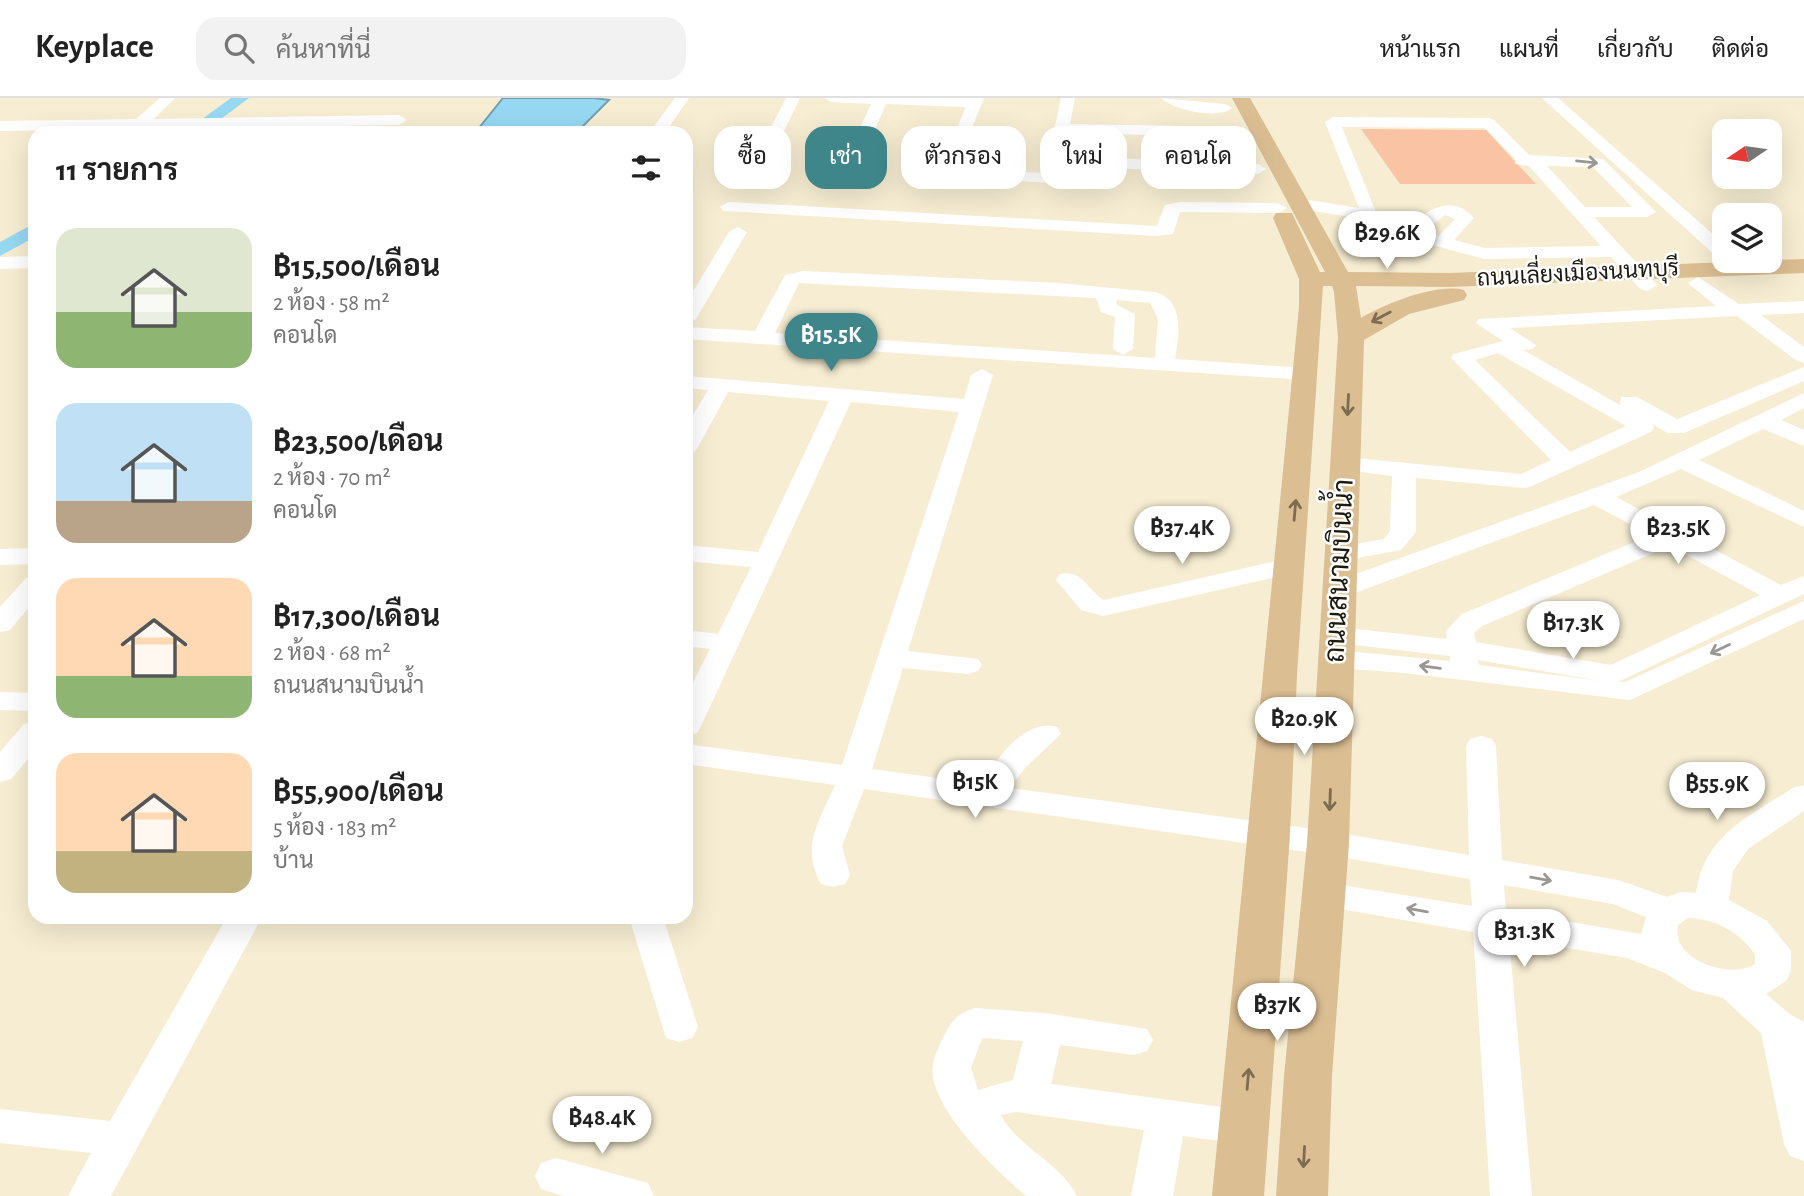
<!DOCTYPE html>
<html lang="th">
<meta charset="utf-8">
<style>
:root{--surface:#fff;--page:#f2f2f2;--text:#222;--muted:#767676;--line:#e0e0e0;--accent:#3e868a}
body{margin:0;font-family:"Alegreya Sans",Sarabun,sans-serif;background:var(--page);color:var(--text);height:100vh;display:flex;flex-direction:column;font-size:26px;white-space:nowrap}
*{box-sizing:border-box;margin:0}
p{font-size:23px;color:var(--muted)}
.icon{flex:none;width:38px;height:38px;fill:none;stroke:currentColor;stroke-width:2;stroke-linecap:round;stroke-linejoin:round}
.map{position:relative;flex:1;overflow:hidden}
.details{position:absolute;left:28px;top:28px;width:665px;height:798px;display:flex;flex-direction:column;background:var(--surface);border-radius:21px;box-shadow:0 7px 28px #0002}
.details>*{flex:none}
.banner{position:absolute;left:714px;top:28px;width:665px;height:63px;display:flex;gap:14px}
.needle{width:46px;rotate:257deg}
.tools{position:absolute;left:1712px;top:21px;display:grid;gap:14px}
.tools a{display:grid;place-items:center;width:70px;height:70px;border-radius:14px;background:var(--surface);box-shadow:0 7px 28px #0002;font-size:35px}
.price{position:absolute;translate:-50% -60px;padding:0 16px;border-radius:24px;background:#fff;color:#222;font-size:23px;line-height:46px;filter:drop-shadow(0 2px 4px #0008)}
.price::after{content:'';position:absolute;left:50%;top:42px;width:21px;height:16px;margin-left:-10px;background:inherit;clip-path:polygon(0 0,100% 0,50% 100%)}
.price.on{background:var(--accent);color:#fff}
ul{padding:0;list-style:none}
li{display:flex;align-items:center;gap:21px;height:175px;padding:0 28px}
li span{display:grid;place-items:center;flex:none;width:196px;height:140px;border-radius:21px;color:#555}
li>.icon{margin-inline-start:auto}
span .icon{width:84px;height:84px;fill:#fffc;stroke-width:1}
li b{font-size:30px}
h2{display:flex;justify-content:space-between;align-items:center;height:84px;padding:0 28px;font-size:30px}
.pill{padding:0 24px;border-radius:21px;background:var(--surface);box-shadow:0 7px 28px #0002;font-size:24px;line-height:63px}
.pill.on{background:var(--accent);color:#fff}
header{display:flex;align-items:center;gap:42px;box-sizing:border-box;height:98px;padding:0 35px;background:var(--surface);border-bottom:2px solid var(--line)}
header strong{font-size:33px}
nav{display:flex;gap:38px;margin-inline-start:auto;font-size:24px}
.search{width:490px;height:63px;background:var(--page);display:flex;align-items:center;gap:18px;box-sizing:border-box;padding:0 24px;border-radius:21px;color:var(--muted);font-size:26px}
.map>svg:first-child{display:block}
.water{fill:#97d8f3;stroke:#729faf;stroke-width:2}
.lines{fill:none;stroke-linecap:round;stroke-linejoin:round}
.canal{fill:#97d8f3;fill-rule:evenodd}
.building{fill:#fac3a3}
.minor{fill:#fff;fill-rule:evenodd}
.major{fill:#dcbe93;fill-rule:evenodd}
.oneway{stroke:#999893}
.oneway2{stroke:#7c6c52}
.labels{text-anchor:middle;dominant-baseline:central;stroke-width:5;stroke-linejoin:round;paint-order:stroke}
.far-street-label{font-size:23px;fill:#1d1a10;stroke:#fff}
.street-label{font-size:28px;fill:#1d1a10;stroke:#fff}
</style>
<header>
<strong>Keyplace</strong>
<div class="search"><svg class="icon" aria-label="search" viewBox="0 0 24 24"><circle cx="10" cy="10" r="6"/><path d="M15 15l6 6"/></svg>ค้นหาที่นี่</div>
<nav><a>หน้าแรก</a><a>แผนที่</a><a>เกี่ยวกับ</a><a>ติดต่อ</a></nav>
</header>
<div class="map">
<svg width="1804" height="1098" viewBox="0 0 1804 1098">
<rect width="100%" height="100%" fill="#f6edd2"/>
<path class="water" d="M503,0H594L609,2L576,35H475Z"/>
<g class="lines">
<path class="canal" d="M231,0H249L202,35H183Z
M35,125V139L0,158V144Z"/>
</g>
<path class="building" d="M1361,31L1486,32L1536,86H1400Z"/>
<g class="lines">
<path class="minor" d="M160,0H175L154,21L399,17L407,22L399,27L0,33V23L136,21Z
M675,0H689L665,35H653L651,32Z
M786,0H800L767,68L765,71H753L751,68Z
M824,0H984L951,82L943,87L935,82L966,9L886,6L855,77L847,82L839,77L871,6L831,4Z
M1061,0H1075L1070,26L1238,29L1246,34L1238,39L1069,35L1064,58L1258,66L1266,71L1258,76L1062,68L1060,80L1052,85L957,80V74L963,72L1045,75Z
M1161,0L1225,6L1232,10C1219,22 1173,12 1161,0Z
M1542,0H1558L1724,146V161L1718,160Z
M1333,19L1489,20L1494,22L1529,57L1603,61L1656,114L1647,119H1594L1657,187L1647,193L1640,191L1611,159L1484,161L1365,129L1362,121L1296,110L1293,106L1302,101L1359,110L1325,24ZM1342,29L1485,30L1515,61V66L1529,68L1601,148L1485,150L1454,142L1474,120C1453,95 1426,111 1409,130L1379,122ZM1547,68L1593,69L1632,109H1585ZM1445,117L1455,121L1439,138L1424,134Z
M729,104L1157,128L1165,107L1180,104L1278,105L1287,110L1278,115L1180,114L1173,136L1157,138L723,113L720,109Z
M738,129L747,134L696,221L686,227V205L729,134Z
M35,158V170L0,171V159Z
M803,173L1059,185L1155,194C1185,202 1179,238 1175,261L1306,270L1317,276L1306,282L686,241V229L755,233L785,177ZM799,185L1096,200L1101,214L1115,219L1113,251L1123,257L1133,251L1135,216L1117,207L1116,202L1150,205L1158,221L1155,260L775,235Z
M1698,179L1739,206L1804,203V215L1761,217L1804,249V265L1797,263L1737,218L1510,230L1536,247L1533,251L1523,252L1620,307L1621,299H1637L1677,321L1804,269V283L1684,335H1668L1652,326L1654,329L1651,334L1532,388L1524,390L1416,380V434L1401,452L1341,463L1332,460L1328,455L1332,450L1384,441L1390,433L1392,378L1337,371L1333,366L1337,361L1345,359L1521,376L1551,362L1451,260L1454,256L1503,243L1476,225L1479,221L1716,208L1688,185ZM1498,255L1626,328L1570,354L1475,262Z
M982,271L993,277L908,553L978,561L982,567L978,573L968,576L903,570L872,671L981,686C996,662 1024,620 1057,629L1061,636L1025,670L1010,690L1328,733L1469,757L1466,648L1470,641L1481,638L1492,641L1496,648L1502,762L1618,782L1667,799L1681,794L1696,795C1704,737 1748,719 1793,690L1804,687V713L1748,751L1733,773L1729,802L1767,823L1791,853V873L1786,883L1766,896L1791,917L1804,924V1063L1790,1058L1784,1046L1761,935L1723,900L1692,892L1665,875L1627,860L1509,840L1532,1098H1490L1473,834L1323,808L1311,805L1306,796L1311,787L1323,784L1472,808L1470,781L1328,757L864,691L842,748L850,777L845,786L833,789L821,786C800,748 820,722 835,687L686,666V646L842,667L959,314L851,304L701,628L697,635L686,638V598L710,551L686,548V532L718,536L751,469L686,463V447L758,454L829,303L728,294L698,349L694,354L686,356V329L708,292L686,290V278L964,301L971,277ZM1504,787L1613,806L1646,819L1641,836L1506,813ZM1688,820C1716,821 1738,833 1755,856V866C1730,882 1670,862 1678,827Z
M1804,295V310L1781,322L1804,332V348L1763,331L1699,362L1804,413V429L1681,371L1616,399L1781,487L1804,478V496L1618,584H1625L1804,503V521L1630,602L1405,575L1335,570L1325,567L1321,561L1325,555L1335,552L1450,563V558L1338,545L1328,543L1324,537L1328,531L1338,529L1447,541L1446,533L1462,516L1651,437L1594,407L1349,497H1331L1327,491L1331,485L1639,374ZM1670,448L1760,497L1611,567L1476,544L1474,535L1482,528ZM1478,562L1601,583L1479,567Z
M35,450V466L0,467V451Z
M1290,460L1299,462L1303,468L1299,474L1103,518L1081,512L1056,482L1060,476C1083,471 1087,492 1104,502Z
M35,478V502L10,532L0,534V509L26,480Z
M0,594L35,595V613L0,612Z
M35,623V653L11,681L0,684V654L24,626Z
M227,819H262L111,1098H68L91,1055L0,1045V1011L110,1023Z
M629,819H663L698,929L692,940L679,944L666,940Z
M975,910L1045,915L1147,931L1153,942L1147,953L1134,957L1060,947L1051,986L1244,1012L1258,1017L1264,1029L1258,1041L1244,1046L1183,1038L1173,1098H1131L1144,1032L1016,1014L1001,1017C1016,1048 1061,1065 1077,1098H1026C996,1072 940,1020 933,979C931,966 936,954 942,942C950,925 956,916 975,910ZM982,940L1023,943L1013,982L978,992L971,970Z
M556,1060L648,1085L654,1098H563L541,1091L535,1078L541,1065Z"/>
<path class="major" d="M1232,0H1250L1348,174L1450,175L1804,161V175L1450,189L1356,188L1361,220C1385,206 1436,185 1464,192L1467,197L1464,202L1409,216L1364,242L1349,745L1332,978L1328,1098H1276L1284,978L1307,745L1338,239L1334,194L1332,188H1323L1297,577L1290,737L1264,1098H1212L1299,209V181L1273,120L1276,115H1292L1320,174H1325Z"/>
</g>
<defs><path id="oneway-shaft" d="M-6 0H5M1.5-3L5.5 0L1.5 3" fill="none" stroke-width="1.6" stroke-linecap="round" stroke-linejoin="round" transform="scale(1.75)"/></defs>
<g class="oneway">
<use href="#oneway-shaft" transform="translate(1587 64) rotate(6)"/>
<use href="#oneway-shaft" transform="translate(1720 551) rotate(155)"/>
<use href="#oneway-shaft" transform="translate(1430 569) rotate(-173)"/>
<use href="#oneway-shaft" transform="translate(1541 781) rotate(10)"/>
<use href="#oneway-shaft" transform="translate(1417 812) rotate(-170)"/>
</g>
<g class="oneway2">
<use href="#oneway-shaft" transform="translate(1381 219) rotate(152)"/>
<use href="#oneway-shaft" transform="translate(1348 307) rotate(93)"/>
<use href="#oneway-shaft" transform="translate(1295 412) rotate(-85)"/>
<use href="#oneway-shaft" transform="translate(1330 702) rotate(92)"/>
<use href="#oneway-shaft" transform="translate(1248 981) rotate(-85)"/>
<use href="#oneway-shaft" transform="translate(1304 1059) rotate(93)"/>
</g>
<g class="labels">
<g class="far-street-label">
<text transform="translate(1578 176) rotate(-3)">ถนนเลี่ยงเมืองนนทบุรี</text>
</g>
<g class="street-label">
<text transform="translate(1340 473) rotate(-87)">ถนนสนามบินน้ำ</text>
</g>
</g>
</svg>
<div class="tools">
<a><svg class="needle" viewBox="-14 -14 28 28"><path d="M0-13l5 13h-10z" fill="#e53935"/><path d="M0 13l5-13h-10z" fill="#767676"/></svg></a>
<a><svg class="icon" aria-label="layers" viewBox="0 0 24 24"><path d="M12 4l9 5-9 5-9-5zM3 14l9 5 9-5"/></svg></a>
</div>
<b class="price" style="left:1387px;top:173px">฿29.6K</b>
<b class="price on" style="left:831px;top:275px">฿15.5K</b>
<b class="price" style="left:1182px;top:468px">฿37.4K</b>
<b class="price" style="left:1678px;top:468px">฿23.5K</b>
<b class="price" style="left:1573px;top:563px">฿17.3K</b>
<b class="price" style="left:1304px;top:659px">฿20.9K</b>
<b class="price" style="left:975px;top:722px">฿15K</b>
<b class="price" style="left:1717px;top:724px">฿55.9K</b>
<b class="price" style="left:1524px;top:871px">฿31.3K</b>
<b class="price" style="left:1277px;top:945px">฿37K</b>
<b class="price" style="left:602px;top:1058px">฿48.4K</b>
<div class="banner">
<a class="pill">ซื้อ</a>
<a class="pill on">เช่า</a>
<a class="pill">ตัวกรอง</a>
<a class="pill">ใหม่</a>
<a class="pill">คอนโด</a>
</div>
<section class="details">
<h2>11 รายการ<svg class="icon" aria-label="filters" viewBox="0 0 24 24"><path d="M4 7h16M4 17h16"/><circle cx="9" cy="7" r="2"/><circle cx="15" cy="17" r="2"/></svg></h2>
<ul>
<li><span style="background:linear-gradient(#dfe7d0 60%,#8fb573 0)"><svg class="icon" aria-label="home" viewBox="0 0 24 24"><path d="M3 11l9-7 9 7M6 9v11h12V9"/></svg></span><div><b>฿15,500/เดือน</b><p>2 ห้อง · 58 m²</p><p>คอนโด</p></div></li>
<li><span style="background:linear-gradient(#bfe0f5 70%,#b9a48a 0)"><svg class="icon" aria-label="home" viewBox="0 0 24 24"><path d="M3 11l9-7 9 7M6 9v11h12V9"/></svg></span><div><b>฿23,500/เดือน</b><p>2 ห้อง · 70 m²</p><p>คอนโด</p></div></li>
<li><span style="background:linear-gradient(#ffd9b3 70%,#8fb573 0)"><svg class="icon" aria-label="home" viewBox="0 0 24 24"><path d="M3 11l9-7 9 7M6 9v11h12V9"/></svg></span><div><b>฿17,300/เดือน</b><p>2 ห้อง · 68 m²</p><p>ถนนสนามบินน้ำ</p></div></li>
<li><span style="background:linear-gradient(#ffd9b3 70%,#c2b280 0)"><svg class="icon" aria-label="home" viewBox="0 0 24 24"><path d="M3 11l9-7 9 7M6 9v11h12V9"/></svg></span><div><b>฿55,900/เดือน</b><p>5 ห้อง · 183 m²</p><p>บ้าน</p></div></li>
</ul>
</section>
</div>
